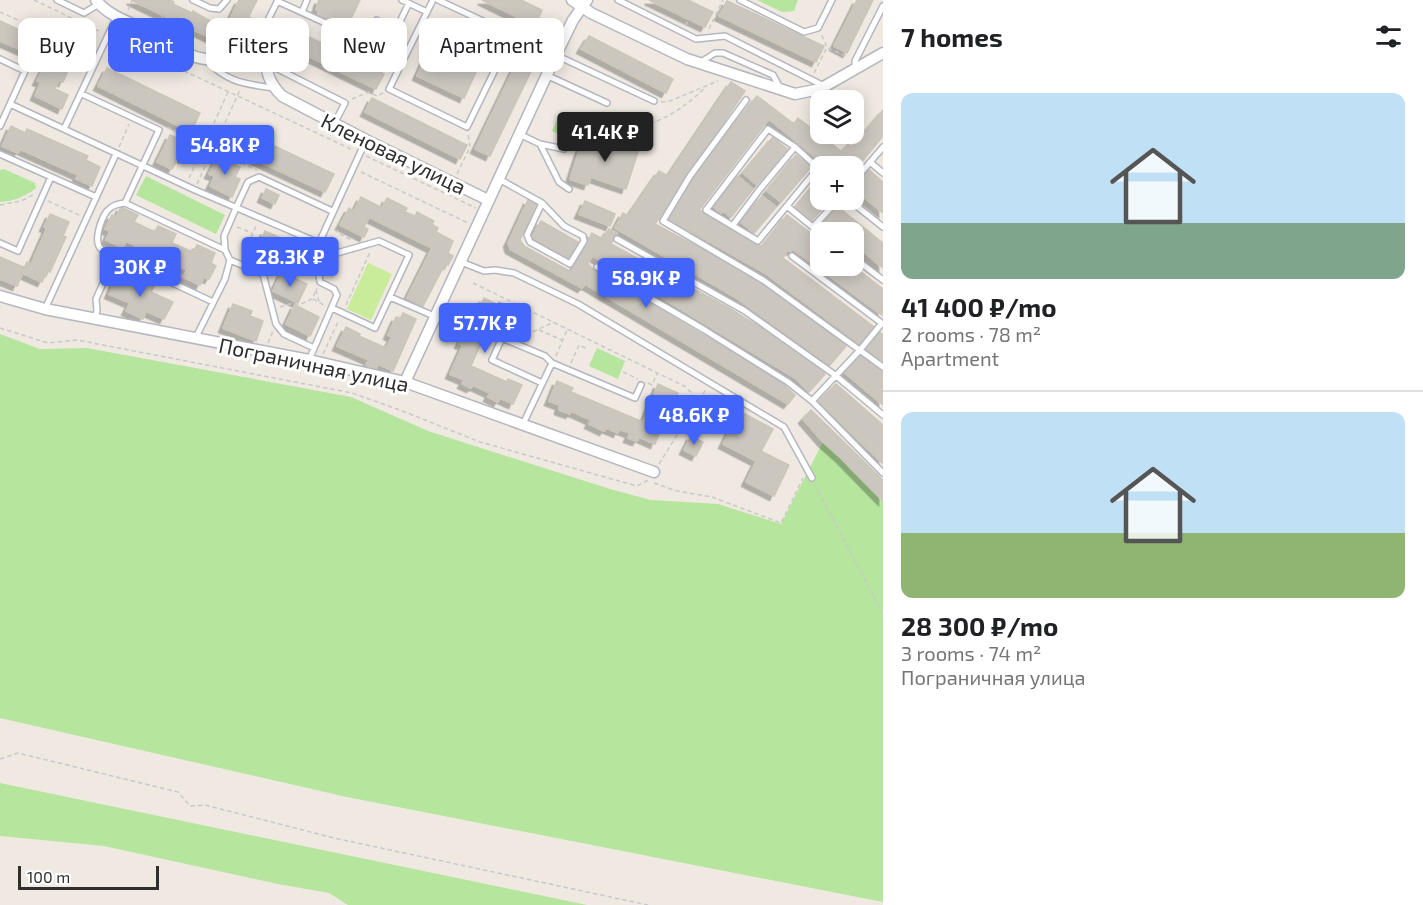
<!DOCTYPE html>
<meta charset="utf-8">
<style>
:root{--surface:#fff;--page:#f6f6f6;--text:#202124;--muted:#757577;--line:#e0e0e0;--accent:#4264fb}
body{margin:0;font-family:"Exo 2",sans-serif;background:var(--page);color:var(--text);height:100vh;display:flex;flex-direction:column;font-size:22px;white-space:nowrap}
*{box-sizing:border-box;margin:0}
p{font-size:20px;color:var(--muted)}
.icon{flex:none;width:33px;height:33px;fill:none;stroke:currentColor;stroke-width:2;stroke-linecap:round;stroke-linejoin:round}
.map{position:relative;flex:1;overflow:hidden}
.details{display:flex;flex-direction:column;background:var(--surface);width:540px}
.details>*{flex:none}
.guide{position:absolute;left:18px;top:18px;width:570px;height:54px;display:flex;gap:12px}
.buttons{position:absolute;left:810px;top:90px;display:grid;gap:12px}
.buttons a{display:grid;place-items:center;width:54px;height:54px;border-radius:12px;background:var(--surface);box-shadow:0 3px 15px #0003;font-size:30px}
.scale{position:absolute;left:18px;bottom:15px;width:141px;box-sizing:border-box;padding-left:6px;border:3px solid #2e2e2e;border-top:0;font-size:16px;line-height:21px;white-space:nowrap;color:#2e2e2e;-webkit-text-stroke:4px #fff;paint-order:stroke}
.price{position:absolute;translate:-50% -51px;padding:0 14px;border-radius:6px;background:var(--accent);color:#fff;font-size:20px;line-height:39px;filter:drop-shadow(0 2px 3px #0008)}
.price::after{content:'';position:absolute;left:50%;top:36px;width:18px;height:14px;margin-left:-9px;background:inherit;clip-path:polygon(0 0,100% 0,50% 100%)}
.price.current{background:#222;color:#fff}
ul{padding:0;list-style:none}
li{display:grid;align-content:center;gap:12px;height:318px;padding:0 18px}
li+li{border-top:2px solid var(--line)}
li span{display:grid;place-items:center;height:186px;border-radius:12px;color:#555}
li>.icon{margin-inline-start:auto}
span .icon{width:108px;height:108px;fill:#fffc;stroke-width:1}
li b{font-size:26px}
h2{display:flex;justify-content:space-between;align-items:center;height:72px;padding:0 18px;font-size:26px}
.pill{padding:0 21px;border-radius:12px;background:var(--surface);box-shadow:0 3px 15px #0003;font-size:21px;line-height:54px}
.pill.current{background:var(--accent);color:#fff}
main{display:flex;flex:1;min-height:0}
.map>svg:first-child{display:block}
.green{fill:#b6e59e}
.pitch{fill:#c9ec9a}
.building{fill:#cbc7bf;stroke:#cbc5ba;stroke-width:1.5;filter:url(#shadow)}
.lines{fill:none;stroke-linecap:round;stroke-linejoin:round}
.service-casing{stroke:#b4b7c1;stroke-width:8}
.minor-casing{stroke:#b4b7c1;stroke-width:13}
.path{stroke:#c9c9c9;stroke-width:1.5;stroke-dasharray:4.5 3;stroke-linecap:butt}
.service{stroke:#fff;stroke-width:5}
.minor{stroke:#fff;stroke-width:10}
.labels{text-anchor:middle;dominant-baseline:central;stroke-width:6;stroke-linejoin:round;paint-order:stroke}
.street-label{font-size:21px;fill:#2e2e2e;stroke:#fff}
</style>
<main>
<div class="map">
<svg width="883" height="905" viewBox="0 0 883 905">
<defs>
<filter id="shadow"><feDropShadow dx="-4.5" dy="4.5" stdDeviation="0" flood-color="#0004"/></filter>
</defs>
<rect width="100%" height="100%" fill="#efe9e1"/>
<path class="green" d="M757,0H798L794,11L782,12Z
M559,116L576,124L569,139L552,131Z
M4,169L35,183L36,188C25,197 14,201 0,202V170Z
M146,176L225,215L216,234L136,195Z
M0,334L40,349L87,348L351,397L428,431L610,489L651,500L718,504L781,524L823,442L883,502V902L347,797L0,718Z
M597,348L625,361L618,379L589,366Z
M0,783L587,905H348L329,893L278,884L104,846L0,836Z"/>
<path class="pitch" d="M368,263L392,274L371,320L347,309Z"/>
<path class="building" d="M131,0H170L174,2L173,4L192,13L193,11L217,25L211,38Z
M239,0H257L240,34L226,27Z
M319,0H360L347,27L318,14L319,11L316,10Z
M482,0H521L542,10L535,26Z
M649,0H688L713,12L705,27Z
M857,0H873L847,53L834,46Z
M727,1L824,46L816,62L719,16Z
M0,21L51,44L49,48L68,57L62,70L67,73L63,82L59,80L55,89L68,95L62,109L35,96L41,82L37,81L45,65L31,59L33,55L0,41Z
M287,26L384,74L376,89L279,42Z
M435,36L482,59L464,98L417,76Z
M589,36L673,79L666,93L581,49Z
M521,54L536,61L490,156L475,149Z
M107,68L200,113L191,132L98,86Z
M731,82L745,91L655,224L762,281L846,346L830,365L735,297L615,228L623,213L628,216L659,171L668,176Z
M757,96L794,124L798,118L841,151L828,166H826L769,119L699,210L762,247L787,215L820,240V266H853L883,289L882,315L794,250L787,251L783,258L874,327L860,344L765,273L667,218L709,156Z
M372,98L467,145L460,159L365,112Z
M883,110V136L854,171V166H829L848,144L852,147Z
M11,126L25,133L27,129L88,156L86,160L100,167L92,186L76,179L78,175L20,149L18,153L2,146Z
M245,132L334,174L325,192L236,151Z
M170,135L185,142L183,147L187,149L183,159L179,157L172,169L157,162Z
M773,137L787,149L757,185L743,173Z
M583,139L609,147L612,140L639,149L626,189L591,177L588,185L570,179Z
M796,155L811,167L781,202L767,191Z
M218,156L240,167L235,177L240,179L232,197L210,186L215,176L209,174Z
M867,168L883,182V213L854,189V185Z
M738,176L753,189L731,217L723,211L721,213L714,207Z
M820,177V200H830L811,221L795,208Z
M266,189L279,195L275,204L262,198Z
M762,196L776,207L754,233L741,222Z
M361,197L382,208L387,198L407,208L405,212L415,216L417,212L434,221L432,224L438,228L436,232L453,241L448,253L453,256L448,265L445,264L423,306L407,298L432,248L369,217L364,227L368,229L364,237L340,225L349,208L354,211Z
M528,200L536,204L520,240L524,246L571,272L592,233L601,238L588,264L594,270L750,363L782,383L795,395L788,404L585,284L582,288L510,249L508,243Z
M585,201L615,214L610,226L579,214Z
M837,206L883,243V268L854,244V232H838L825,222Z
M121,207L138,215L134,222L155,232L158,226L176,234L172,243L193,252L197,245L215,253L211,263L216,266L209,279L204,277L200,285L183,277L187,270L163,259L160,266L146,259L149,252L126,241L123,248L106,240L110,231L105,229L112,215L116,217Z
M50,214L69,222L63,236L66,237L50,272L47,271L42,282L22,273L27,262L31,264L47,228L44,227Z
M541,221L578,242L569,258L532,237Z
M609,229L617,233L611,244L729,308L802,353L825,374L809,392L795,378L591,255Z
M265,231L285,240L283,245L297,251L288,271L254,256Z
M0,257L25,268L17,286L0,279Z
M282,272L307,284L298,303L273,291Z
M118,274L137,284L140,278L155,285L151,292L173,302L164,319L146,311L143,319L126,311L130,303L109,294Z
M484,298L498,305L499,302L509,306L508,310L516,314L509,329L491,321L471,366L507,382L508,379L522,385L513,404L500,398L498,402L488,397L490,393L473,385L471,388L462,384L464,380L450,374L463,345L459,344L467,327L471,328Z
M233,304L252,311L250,316L263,321L256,341L223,328Z
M295,305L319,317L310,336L286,324Z
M403,313L416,319L393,371L378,364L376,369L366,365L369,360L337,346L346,327L360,334L359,336L386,348L392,337L388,335L396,317L400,319Z
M880,332L883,335V361L867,349Z
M859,355L883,372V405L845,373Z
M557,381L573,388L571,392L643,422L658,384L678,393L672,406L676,408L671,418L666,416L655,444L639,437L637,441L628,438L630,433L619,429L618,433L606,428L604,431L589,424L591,420L571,411L570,414L559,410L560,405L549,401Z
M836,384L883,425V464L819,401Z
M811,410L883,480V501L840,457L823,442L803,419Z
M739,411L773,429L756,461L723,444Z
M697,414L705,418L701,426L693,421Z
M691,436L703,442L696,456L684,450Z
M761,451L789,465L774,496L746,482Z"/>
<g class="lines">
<defs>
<path id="service" d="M57,0L84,13L99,4
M193,0L210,8L219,9L227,0
M402,0L427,12L433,0
M438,0L654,101
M618,0L696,39L725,36L824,86
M740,0L804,32L818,28L832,0
M277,1L363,40L369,37L377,20
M302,12L307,0
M427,12L389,89L467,127L512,35
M252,52L278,0
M0,59L25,71L0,126
M207,60C225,82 246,84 273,88
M701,62L715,53H723L773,75L780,88
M402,63L384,54L409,3
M268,64L345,103L334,124
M855,70V61L883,6
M546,75L607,103
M82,94L159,130L125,203C118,204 112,205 107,211C101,219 93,241 101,249C104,252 111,254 115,256L96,299L97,310L95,319
M746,100L690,176L663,221L763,280L883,367
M10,104L195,190L319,243
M64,129L117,16
M768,129L795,147L818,168L758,241L706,210Z
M519,134L540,144L559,182L569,189
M540,144L564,149
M0,154L96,197
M870,162L883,173
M499,179L542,203L564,226L583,236L584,241L570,264L530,242L527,235L542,203
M854,181L883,147
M849,200L883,227
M125,203L225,250L230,260L225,279L195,339
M787,206L820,233
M733,225L760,189L795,147
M813,227L838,200
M617,239L745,311L835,375L883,415
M0,243L18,251L51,177
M225,250L224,236L236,208L248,182L259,177L332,211
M330,255L379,241L409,255L375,328L332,308
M115,256L213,302
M792,256L883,324
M854,258L883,280
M230,260L263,274L276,324L284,334L314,348
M461,262L484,271L495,270L514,273L578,304L784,427L812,478
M597,267L703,329L788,382L812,401L883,473
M390,297L434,316
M45,309L116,154
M309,360L337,295L334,289L320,282L319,275L330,255L319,243L366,140
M542,383L492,360L502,338L545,356L552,363
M812,401L860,350L882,323
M523,424L552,363L635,398L641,385"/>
<path id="minor" d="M96,0C110,19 140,25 160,37C175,45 187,57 205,59C226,61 238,38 261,56C268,62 266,70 269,77C272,85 277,91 282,96L366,140L488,200
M572,0L591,13L687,59L795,94L820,89L883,53
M0,296L45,309L309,360L405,382L654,472
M405,382L556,55L573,20L587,0"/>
</defs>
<use href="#service" class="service-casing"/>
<use href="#minor" class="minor-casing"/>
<path class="path" d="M34,0L101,32
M128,10L132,1
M0,12L92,53
M249,17L259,22
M158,24L163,15
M685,26L689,19
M709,29L723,0
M116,39L353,150
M189,39L193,30
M218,45L221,17
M828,48L848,57
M814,73L827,47L821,34
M352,99L369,92L377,96L383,93
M661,102L670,101L718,81
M167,127L257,170
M211,132L219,136
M621,132C657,124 679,113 706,87
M119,147L129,124
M366,156L476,208
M361,172L468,223
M457,174L470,147L468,134
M189,178L228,92
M197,184L240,90
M48,201L79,215
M0,205L21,201L33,195
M237,227L252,233
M334,229L338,233L353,241
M242,258L257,224
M299,267L311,272
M269,272L277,268L288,273L299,266L308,246
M473,283L684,386L691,392L696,403
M316,290L319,302
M313,299L324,305
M346,305L370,252
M280,307L293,303L299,305L312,299L317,288
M523,308L524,339
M0,328L48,343L77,340L352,393L400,410L480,442L637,486L648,480
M539,330L562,340
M511,334L522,308
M526,335L554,322
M268,343L273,331
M323,354L339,320
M556,356L567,330
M571,363L579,345L588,349
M623,372L638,379
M648,383L652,385L657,374
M659,464L706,389
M654,483L677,491L712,497L781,523L803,478
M815,485L883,614
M0,759L18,753L178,792L190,806L205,805L334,838L648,905"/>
<use href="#service" class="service"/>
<use href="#minor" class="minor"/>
</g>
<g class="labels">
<g class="street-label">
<text transform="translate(394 153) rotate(26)">Кленовая улица</text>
<text transform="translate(314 364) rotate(12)">Пограничная улица</text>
</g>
</g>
</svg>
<div class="buttons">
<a><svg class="icon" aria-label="layers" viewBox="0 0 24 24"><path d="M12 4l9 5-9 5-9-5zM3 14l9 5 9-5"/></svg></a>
<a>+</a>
<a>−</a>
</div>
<div class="scale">100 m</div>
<b class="price current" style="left:605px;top:163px">41.4K ₽</b>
<b class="price" style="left:225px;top:176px">54.8K ₽</b>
<b class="price" style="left:290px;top:288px">28.3K ₽</b>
<b class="price" style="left:140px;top:298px">30K ₽</b>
<b class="price" style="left:646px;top:309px">58.9K ₽</b>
<b class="price" style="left:485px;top:354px">57.7K ₽</b>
<b class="price" style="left:694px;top:446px">48.6K ₽</b>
<div class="guide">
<a class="pill">Buy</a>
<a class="pill current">Rent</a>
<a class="pill">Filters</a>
<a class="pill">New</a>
<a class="pill">Apartment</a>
</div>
</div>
<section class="details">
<h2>7 homes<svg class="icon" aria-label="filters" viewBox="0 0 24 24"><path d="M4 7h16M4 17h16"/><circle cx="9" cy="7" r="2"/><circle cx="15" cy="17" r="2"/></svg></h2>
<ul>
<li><span style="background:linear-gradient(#bfe0f5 70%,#7fa58c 0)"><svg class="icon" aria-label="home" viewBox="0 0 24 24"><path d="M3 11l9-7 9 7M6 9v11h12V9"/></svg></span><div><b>41 400 ₽/mo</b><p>2 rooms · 78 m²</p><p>Apartment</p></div></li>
<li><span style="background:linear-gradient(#bfe0f5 65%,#8fb573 0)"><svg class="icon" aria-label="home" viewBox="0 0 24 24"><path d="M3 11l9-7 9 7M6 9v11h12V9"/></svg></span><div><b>28 300 ₽/mo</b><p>3 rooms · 74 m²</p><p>Пограничная улица</p></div></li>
</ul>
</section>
</main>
